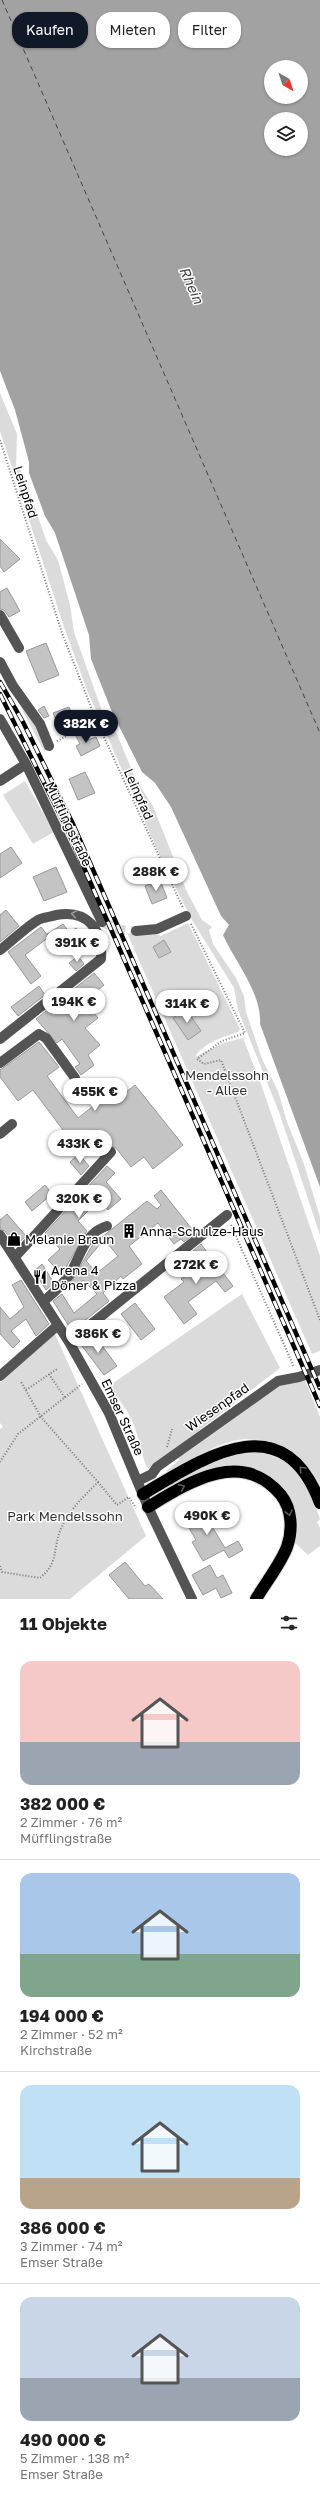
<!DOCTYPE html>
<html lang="de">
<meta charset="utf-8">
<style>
:root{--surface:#fff;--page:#f2f2f2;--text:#222;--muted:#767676;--line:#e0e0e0;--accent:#111827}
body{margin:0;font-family:"Golos Text",sans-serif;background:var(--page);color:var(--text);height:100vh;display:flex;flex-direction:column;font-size:15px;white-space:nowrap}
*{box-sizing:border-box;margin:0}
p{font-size:13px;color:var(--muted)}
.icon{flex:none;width:22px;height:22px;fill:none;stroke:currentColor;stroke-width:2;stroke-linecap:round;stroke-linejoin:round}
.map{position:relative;height:1599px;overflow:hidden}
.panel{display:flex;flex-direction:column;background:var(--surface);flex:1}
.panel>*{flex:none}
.guide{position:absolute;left:12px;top:12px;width:296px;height:36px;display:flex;gap:8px}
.needle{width:26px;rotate:141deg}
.fabs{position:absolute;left:264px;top:60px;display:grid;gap:8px}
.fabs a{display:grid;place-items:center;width:44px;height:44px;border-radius:50%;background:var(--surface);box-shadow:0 1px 3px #0004;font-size:20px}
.price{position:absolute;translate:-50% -34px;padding:0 9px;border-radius:14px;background:#fff;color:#222;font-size:13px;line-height:26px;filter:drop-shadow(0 1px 2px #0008)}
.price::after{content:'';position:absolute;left:50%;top:24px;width:12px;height:9px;margin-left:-6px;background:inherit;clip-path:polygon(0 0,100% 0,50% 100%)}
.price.active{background:var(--accent);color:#fff}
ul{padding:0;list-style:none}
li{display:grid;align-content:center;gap:8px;height:212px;padding:0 20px}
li+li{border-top:1px solid var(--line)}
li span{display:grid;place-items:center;height:124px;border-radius:12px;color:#555}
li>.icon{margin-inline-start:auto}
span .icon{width:72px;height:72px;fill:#fffc;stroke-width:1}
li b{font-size:17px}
h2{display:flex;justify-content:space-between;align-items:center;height:48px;padding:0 20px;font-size:17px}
.tag{padding:0 14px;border-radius:16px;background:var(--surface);box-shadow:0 1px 3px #0004;font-size:14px;line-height:36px}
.tag.active{background:var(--accent);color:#fff}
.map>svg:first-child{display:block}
.green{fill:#dbdbdb}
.water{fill:#a2a2a2;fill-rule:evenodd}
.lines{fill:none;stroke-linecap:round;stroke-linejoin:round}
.ferry{stroke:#434343;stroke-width:1;stroke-dasharray:5 4;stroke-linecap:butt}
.building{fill:#c4c4c4;stroke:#989898}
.minor-tunnel{stroke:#d9d9d9;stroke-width:10;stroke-dasharray:10 5;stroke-linecap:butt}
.highway-casing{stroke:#dbdbdb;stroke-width:14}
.path{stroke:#767676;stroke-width:2;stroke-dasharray:1 2;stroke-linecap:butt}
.minor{stroke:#545454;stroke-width:10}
.highway{stroke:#000;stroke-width:12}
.rail-casing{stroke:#000;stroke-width:4.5}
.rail{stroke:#fff;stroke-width:3;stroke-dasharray:9;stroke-linecap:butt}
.oneway{stroke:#989898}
.oneway2{stroke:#595959}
.labels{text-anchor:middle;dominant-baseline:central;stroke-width:3;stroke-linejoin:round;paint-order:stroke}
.street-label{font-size:13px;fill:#000;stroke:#fff}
.park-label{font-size:13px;fill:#323232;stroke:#fff}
.poi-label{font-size:13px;fill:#000;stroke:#fff;text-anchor:start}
.water-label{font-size:14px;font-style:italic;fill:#434343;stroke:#fff}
</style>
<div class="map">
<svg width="320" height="1599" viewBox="0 0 320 1599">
<rect width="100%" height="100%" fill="#fff"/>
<path class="green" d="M0,393L17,434L16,465L24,475L46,540L58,560L70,605L74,632L102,711L117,734L135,778L153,806L187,892L202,920L212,927L209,930L213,944L236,978L244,996L246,1012L262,1059L278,1091L287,1122L304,1164L320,1217V1235L279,1112L238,1010L234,988L192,920L160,856L87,690L64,627L0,431Z
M16,698L44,737L45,753Z
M25,781L54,832L33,844L3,795Z
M188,923L240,1029L238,1032C221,1038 205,1042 195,1057L223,1043L243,1038L262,1087L320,1256V1351L312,1354L127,933C138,936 152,930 161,936Z
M242,1294L280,1368L149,1469L146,1466C136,1433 135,1411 106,1388Z
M55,1334L146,1536L70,1599H0V1429L3,1427L0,1423V1383Z
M305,1380L320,1417V1485C303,1451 263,1430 226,1443C207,1449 189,1461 171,1471H166L179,1460L178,1457L280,1385Z
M246,1451C292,1454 307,1479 320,1519L317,1522L320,1528V1546L308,1555L294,1542L280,1486L265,1474L245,1466H232L176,1484L174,1482C197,1468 221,1457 246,1451Z"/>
<path class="water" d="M0,0H320V1187L260,1024C262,993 235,962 223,935L229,925L221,916L171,807L155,783L142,772L112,712L91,659L89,635L55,533L45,516L29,473V462L15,410L0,371ZM271,67H301V97H271ZM271,119H301V149H271Z"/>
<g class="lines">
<path class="ferry" d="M2,0L320,733"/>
</g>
<path class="building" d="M0,539L20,559L4,572L0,566Z
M7,588L20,611L9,617L4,610L0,609V592Z
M46,643L59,675L39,683L26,651Z
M44,706L49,716L44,718L38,710Z
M69,707L76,723L60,729L53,713Z
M84,732L88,740L96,737L100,746L81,756L76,746L80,744L76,736Z
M85,772L95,793L78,800L69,779Z
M11,847L22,863L0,878V854Z
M56,867L67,892L44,901L33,877Z
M160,880L167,898L152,904L145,886Z
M6,910L19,926L0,942V915Z
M63,924L70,933L76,928L87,942L75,953L63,938L55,945L47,934Z
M41,927L49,937L25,955L41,976L31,984L8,952Z
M164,940L171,952L159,958L153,947Z
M78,956L84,964L76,971L69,963Z
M94,973L104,985L84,1001L98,1018L85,1028L100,1045L88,1055L94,1065L81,1075L75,1067L80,1064L62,1039L57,1043L36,1019Z
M39,986L45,995L18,1016L11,1007Z
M186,1009L201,1031L188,1040L173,1018Z
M39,1042L59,1067L47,1076L78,1118L110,1093L116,1100L135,1085L183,1145L153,1169L144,1157L131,1167L116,1148L108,1146L96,1130L75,1146L33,1090L18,1101L0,1077V1070Z
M79,1154L89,1166L81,1175L70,1162Z
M107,1166L115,1173L106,1182L121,1199L108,1210L100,1199L78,1221L87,1231L62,1274L48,1260L60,1249L45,1233Z
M45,1185L52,1194L32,1211L25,1202Z
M161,1190L195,1233L184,1242L181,1239L174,1244L158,1223L129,1246L142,1264L123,1279L121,1276L103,1293L109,1301L72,1331L53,1301L62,1294L74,1313L97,1294L83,1280L76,1288L71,1283L90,1249L97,1239L101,1243L86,1261L97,1273L118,1256L102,1237L147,1201L157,1209L161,1205L154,1196Z
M7,1214L26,1236L15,1246L5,1231L0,1229V1220Z
M201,1244L233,1286L225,1292L216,1281L188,1302L197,1314L184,1324L164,1297L184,1282L181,1279L202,1263L193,1251Z
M42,1264L54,1283L46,1290L34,1271Z
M21,1280L49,1324L36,1336L26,1319L11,1331L20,1341L13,1348L0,1334V1307L10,1319L24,1307L12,1285Z
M135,1303L155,1329L141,1340L121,1314Z
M92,1332L117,1366L104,1375L79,1342Z
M199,1505L225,1548L238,1541L243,1550L229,1558L224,1550L203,1561L192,1542L196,1540L182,1516Z
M125,1562L145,1586L149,1584L163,1599H129L109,1575Z
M210,1565L217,1578L223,1575L232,1593L221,1598L216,1588L203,1595L192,1575Z"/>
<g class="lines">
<path class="minor-tunnel" d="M102,922L121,930L136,931"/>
<defs>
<path id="highway" d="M143,1494C205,1457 283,1404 320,1503
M148,1507C189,1482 242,1448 281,1495C292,1509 293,1530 287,1547C280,1565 266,1582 256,1599"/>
</defs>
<use href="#highway" class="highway-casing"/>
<path class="path" d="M0,440L62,633L96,720L183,908
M57,741L96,720
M191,924L245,1033L222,1041L197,1059L204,1064L221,1060L320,1320
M231,1225L294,1367
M49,1374L65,1398
M26,1390L57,1369
M167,1447L172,1429
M0,1462L18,1434L82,1384
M98,1482L117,1505L129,1497L136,1508
M0,1566L2,1572L40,1578C58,1563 53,1551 60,1531C68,1511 83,1497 98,1482L41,1417L21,1382"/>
<path class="minor" d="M0,615L19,648
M0,662L13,686L40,724L49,746
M0,719L26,764L102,922
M0,781L26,764
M136,931L157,929L186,916
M0,950C13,940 25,928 38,920C43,917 51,917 56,915C87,909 103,929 101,959L0,1039
M0,1063L39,1034L46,1038L75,1078
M0,1134L12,1124
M0,1235L69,1342L109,1413L148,1507L192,1599
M15,1257L111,1152
M44,1301C53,1293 63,1285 70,1274C80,1257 85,1232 107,1226
M69,1342L227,1215
M0,1376L58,1325
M138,1481L152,1474L157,1467L278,1381L299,1377L320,1370"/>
<use href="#highway" class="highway"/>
<defs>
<path id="rail" d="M0,682L23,722L73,824L320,1388
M0,694L67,829L320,1406"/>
</defs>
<use href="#rail" class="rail-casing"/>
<use href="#rail" class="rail"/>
</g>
<defs><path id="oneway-chevron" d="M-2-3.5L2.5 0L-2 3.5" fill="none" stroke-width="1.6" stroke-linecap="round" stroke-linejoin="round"/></defs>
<use class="oneway" href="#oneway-chevron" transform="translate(74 914) rotate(-170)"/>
<g class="oneway2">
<use href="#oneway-chevron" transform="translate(302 1469) rotate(-133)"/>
<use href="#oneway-chevron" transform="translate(182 1487) rotate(-24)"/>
<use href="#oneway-chevron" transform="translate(289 1513) rotate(78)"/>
</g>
<defs>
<symbol id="building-bare" viewBox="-9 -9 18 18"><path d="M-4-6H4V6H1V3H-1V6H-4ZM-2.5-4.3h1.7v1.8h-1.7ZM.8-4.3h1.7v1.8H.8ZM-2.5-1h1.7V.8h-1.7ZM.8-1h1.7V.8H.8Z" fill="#000" stroke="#fff" stroke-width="2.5" paint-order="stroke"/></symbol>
<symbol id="shop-bare" viewBox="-9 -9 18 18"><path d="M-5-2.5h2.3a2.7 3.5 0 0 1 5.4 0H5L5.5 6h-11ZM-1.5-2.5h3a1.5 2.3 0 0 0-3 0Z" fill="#000" stroke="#fff" stroke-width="2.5" paint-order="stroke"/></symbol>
<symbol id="restaurant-bare" viewBox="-9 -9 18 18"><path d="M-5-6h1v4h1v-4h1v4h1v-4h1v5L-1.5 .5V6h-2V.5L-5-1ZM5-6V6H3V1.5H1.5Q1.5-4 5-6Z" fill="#000" stroke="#fff" stroke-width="2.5" paint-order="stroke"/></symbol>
</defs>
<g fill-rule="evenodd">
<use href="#building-bare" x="119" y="1221" width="20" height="20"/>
<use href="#shop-bare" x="4" y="1229" width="20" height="20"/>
<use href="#restaurant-bare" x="30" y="1267" width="20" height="20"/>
</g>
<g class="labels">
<g class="street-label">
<text transform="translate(26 492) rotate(72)">Leinpfad</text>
<text transform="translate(139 794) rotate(66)">Leinpfad</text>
<text transform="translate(69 824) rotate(65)">Müfflingstraße</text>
<text transform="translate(217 1407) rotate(-35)">Wiesenpfad</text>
<text transform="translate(123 1417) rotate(65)">Emser Straße</text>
</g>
<g class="park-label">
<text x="227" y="1075">Mendelssohn<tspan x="227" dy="15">- Allee</tspan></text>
<text x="65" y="1516">Park Mendelssohn</text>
</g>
<g class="poi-label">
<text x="140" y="1231">Anna-Schulze-Haus</text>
<text x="25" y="1239">Melanie Braun</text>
<text x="51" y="1270">Arena 4<tspan x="51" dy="15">Döner &amp; Pizza</tspan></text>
</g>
<g class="water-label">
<text transform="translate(192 285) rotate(66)">Rhein</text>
</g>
</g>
</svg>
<div class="fabs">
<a><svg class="needle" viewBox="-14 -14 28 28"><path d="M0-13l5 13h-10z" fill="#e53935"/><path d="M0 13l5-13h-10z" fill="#767676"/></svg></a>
<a><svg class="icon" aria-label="layers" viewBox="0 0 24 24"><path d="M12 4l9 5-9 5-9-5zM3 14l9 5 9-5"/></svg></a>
</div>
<b class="price active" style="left:86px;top:744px">382K €</b>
<b class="price" style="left:156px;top:892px">288K €</b>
<b class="price" style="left:77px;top:963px">391K €</b>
<b class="price" style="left:74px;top:1022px">194K €</b>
<b class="price" style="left:187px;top:1024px">314K €</b>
<b class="price" style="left:95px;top:1112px">455K €</b>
<b class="price" style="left:80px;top:1164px">433K €</b>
<b class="price" style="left:79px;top:1219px">320K €</b>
<b class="price" style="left:196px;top:1285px">272K €</b>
<b class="price" style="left:98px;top:1354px">386K €</b>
<b class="price" style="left:207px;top:1536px">490K €</b>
<div class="guide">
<a class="tag active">Kaufen</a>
<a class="tag">Mieten</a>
<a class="tag">Filter</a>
</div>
</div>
<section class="panel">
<h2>11 Objekte<svg class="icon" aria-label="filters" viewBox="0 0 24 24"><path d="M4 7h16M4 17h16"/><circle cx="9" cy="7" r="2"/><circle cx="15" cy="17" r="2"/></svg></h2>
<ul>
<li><span style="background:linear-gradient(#f6c9c9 65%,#9aa5b1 0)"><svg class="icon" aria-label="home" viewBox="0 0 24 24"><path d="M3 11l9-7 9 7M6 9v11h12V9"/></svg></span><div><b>382 000 €</b><p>2 Zimmer · 76 m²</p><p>Müfflingstraße</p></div></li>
<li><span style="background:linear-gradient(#a9c7e8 65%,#7fa58c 0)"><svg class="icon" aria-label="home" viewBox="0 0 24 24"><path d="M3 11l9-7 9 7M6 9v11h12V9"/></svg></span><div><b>194 000 €</b><p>2 Zimmer · 52 m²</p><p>Kirchstraße</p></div></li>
<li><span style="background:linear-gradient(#bfe0f5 75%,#b9a48a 0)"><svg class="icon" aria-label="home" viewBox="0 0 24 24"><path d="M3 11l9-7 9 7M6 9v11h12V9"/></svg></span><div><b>386 000 €</b><p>3 Zimmer · 74 m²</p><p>Emser Straße</p></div></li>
<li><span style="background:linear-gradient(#c9d6e8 65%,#9aa5b1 0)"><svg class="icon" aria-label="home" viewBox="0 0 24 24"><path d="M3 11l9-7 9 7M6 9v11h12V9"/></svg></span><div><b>490 000 €</b><p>5 Zimmer · 138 m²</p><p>Emser Straße</p></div></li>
</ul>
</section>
